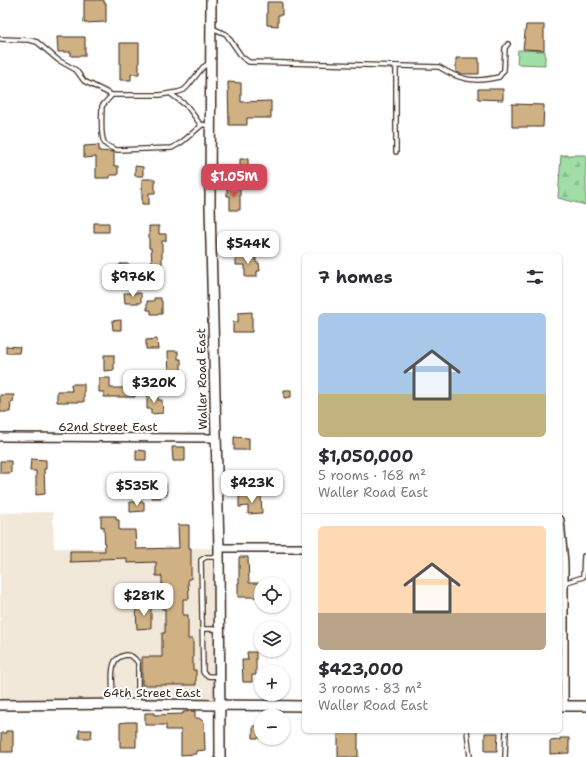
<!DOCTYPE html>
<meta charset="utf-8">
<style>
:root{--surface:#fff;--page:#f2f2f3;--text:#2b2b33;--muted:#7c7c81;--line:#e1e1e2;--accent:#d1495b}
body{margin:0;font-family:"Shantell Sans",sans-serif;background:var(--page);color:var(--text);height:100vh;display:flex;flex-direction:column;font-size:15px;white-space:nowrap}
*{box-sizing:border-box;margin:0}
p{font-size:13px;color:var(--muted)}
.icon{flex:none;width:22px;height:22px;fill:none;stroke:currentColor;stroke-width:2;stroke-linecap:round;stroke-linejoin:round}
.map{position:relative;flex:1;overflow:hidden}
.sheet{position:absolute;left:302px;top:253px;width:260px;height:480px;display:flex;flex-direction:column;background:var(--surface);border-radius:6px;box-shadow:0 1px 3px #0004}
.sheet>*{flex:none}
.fabs{position:absolute;left:254px;top:577px;display:grid;gap:8px}
.fabs a{display:grid;place-items:center;width:36px;height:36px;border-radius:50%;background:var(--surface);box-shadow:0 1px 3px #0004;font-size:20px}
.price{position:absolute;translate:-50% -34px;padding:0 9px;border-radius:8px;background:#fff;color:#222;font-size:13px;line-height:26px;filter:drop-shadow(0 1px 2px #0008)}
.price::after{content:'';position:absolute;left:50%;top:24px;width:12px;height:9px;margin-left:-6px;background:inherit;clip-path:polygon(0 0,100% 0,50% 100%)}
.price.selected{background:var(--accent);color:#fff}
ul{padding:0;list-style:none}
li{display:grid;align-content:center;gap:8px;height:212px;padding:0 16px}
li+li{border-top:1px solid var(--line)}
li span{display:grid;place-items:center;height:124px;border-radius:6px;color:#555}
li>.icon{margin-inline-start:auto}
span .icon{width:72px;height:72px;fill:#fffc;stroke-width:1}
li b{font-size:17px}
h2{display:flex;justify-content:space-between;align-items:center;height:48px;padding:0 16px;font-size:17px}
.map>svg:first-child{display:block}
.built{fill:#f1e8da}
.green{fill:#a0dea6;stroke:#6e8462}
.forest{fill:url(#forest-firs);stroke:#6e8462}
.building{fill:#d0b184;stroke:#3b2a1e}
.lines{fill:none;stroke-linecap:round;stroke-linejoin:round}
.service-casing{stroke:#3b2a1e;stroke-width:6}
.minor-casing{stroke:#3b2a1e;stroke-width:10}
.tertiary-casing{stroke:#3b2a1e;stroke-width:12}
.service{stroke:#fff;stroke-width:3.5}
.minor{stroke:#fff;stroke-width:7}
.tertiary{stroke:#fff;stroke-width:9}
.labels{text-anchor:middle;dominant-baseline:central;stroke-width:4;stroke-linejoin:round;paint-order:stroke}
.street-label{font-size:12px;fill:#3b2a1e;stroke:#fff}
</style>
<div class="map">
<svg width="586" height="757" viewBox="0 0 586 757">
<defs>
<pattern id="forest-firs" width="22" height="20" patternUnits="userSpaceOnUse"><rect width="22" height="20" fill="#a0dea6"/><path d="M5 1l3.5 6h-7zM16 11l3.5 6h-7z" fill="#8bbf8e"/></pattern>
</defs>
<rect width="100%" height="100%" fill="#fff"/>
<filter id="ink" filterUnits="userSpaceOnUse"><feTurbulence type="fractalNoise" baseFrequency=".025" numOctaves="2"/><feDisplacementMap in="SourceGraphic" scale="8" xChannelSelector="R" yChannelSelector="G"/><feConvolveMatrix kernelMatrix="1 2 1 2 8 2 1 2 1" color-interpolation-filters="sRGB"/></filter>
<g filter="url(#ink)">
<path class="built" d="M53,512L54,548H219L221,706L0,705V513Z"/>
<path class="green" d="M518,50L545,51V65L517,64Z"/>
<path class="forest" d="M561,155H586V205L558,198Z"/>
<path class="building" d="M84,0H104V3H106V22L84,23Z
M267,2H282V15H278V26L267,25Z
M526,25H544V50L523,49Z
M57,37H85V56H71V52H58Z
M120,43H139V74H131V80H120Z
M456,58H479V74H461L456,72Z
M228,82L241,83V102L271,101V118H247V125H229Z
M478,89H503V100L478,99Z
M512,104L544,105L543,127H512Z
M99,145V151L114,152V166H118V175H110V178H96V157L84,158V146Z
M240,159H248V168L240,169Z
M135,166L143,167V176H135Z
M142,179H155V193H149V204H142Z
M227,188H240V210H230V196H227Z
M94,223H109V232H94Z
M149,226H159V234H166V241H162V274H147V264H152L151,248H149Z
M236,254H247V256H256V263H259L260,271H257V277H245V265H236Z
M120,264H129V277H120Z
M124,293H141V303H125Z
M154,298H161V301H162V314H151V310H147V301H154Z
M252,312V332H233V322H238V313Z
M121,320V330H113L112,321Z
M157,339L158,349H146V340Z
M6,346L20,347L19,353H6Z
M168,351H178V359H181V375H169Z
M104,355H114V370L104,371Z
M99,378H110V388H135V397H104V392H99Z
M71,384H84V402H57V391H72Z
M284,390H291V397L284,398Z
M147,392H154V398L158,397V400H162L163,413L151,414V409H147Z
M0,395H14L13,402H11L10,412H0Z
M234,437L249,438V450H234Z
M172,447H185V461H173Z
M136,450L146,451V460H136Z
M31,459L46,460V469H44L45,494L36,495V471H30Z
M0,461H11V473H0Z
M166,483L167,495H161V498H151V484Z
M261,495L262,513L248,514V506L239,507V496Z
M130,502H144V511L130,512Z
M101,516H116V520H119V530H135L136,549L179,548L178,525H189V548H191V579H188L189,599H183V615H188V639H193V670H196V685H142V657H162V633H165V609H162V576H156V562L127,563V558L99,559V561L70,562V551H105L104,527H101Z
M239,557H248L249,583H259V597H238V583H239Z
M136,606H151V628L137,629Z
M247,652H256V675H252V682H243L242,660H248Z
M195,711V718H199L204,722L205,750L196,751V754L181,755V730H166V725H145V713H154V715L183,714V712Z
M126,722H136V747H120V723Z
M253,726H261V738H253Z
M79,730H92L91,738H79Z
M6,731H13V752H1V733H6Z
M338,731H358V757H338Z
M485,733H498L497,751H485Z
M560,738H569V753L550,754V741L560,740Z"/>
<g class="lines">
<defs>
<path id="service" d="M212,28L226,34L242,57L249,62L439,67C460,80 474,83 499,77L504,70L505,48L508,44
M0,39L29,40L37,42L58,60L76,70L84,81L112,95H160L178,92L184,90L188,86L203,67L210,63
M171,94L187,106L200,124L210,126
M112,95L102,106C102,114 100,135 104,142C106,147 112,148 117,150L172,148L182,142L202,125
M396,152V66
M218,557H206L201,560L203,672C206,678 213,676 219,676
M564,583L583,577L584,556
M202,629H219
M114,704C113,695 111,671 114,664C115,659 121,656 126,655C132,655 135,658 138,663V703
M467,731L470,757
M505,757L506,731"/>
<path id="minor" d="M0,437L216,438
M560,520L564,563V706
M219,548H304"/>
<path id="tertiary" d="M211,0L210,206L219,548L220,757
M0,705L138,704L304,706
M560,706H586"/>
</defs>
<use href="#service" class="service-casing"/>
<use href="#minor" class="minor-casing"/>
<use href="#tertiary" class="tertiary-casing"/>
<use href="#service" class="service"/>
<use href="#minor" class="minor"/>
<use href="#tertiary" class="tertiary"/>
</g>
</g>
<g class="labels">
<g class="street-label">
<text transform="translate(202 379) rotate(-91)">Waller Road East</text>
<text x="108" y="427">62nd Street East</text>
<text x="152" y="693">64th Street East</text>
</g>
</g>
</svg>
<div class="fabs">
<a><svg class="icon" aria-label="locate" viewBox="0 0 24 24"><circle cx="12" cy="12" r="6"/><path d="M12 2v4M12 18v4M2 12h4M18 12h4"/></svg></a>
<a><svg class="icon" aria-label="layers" viewBox="0 0 24 24"><path d="M12 4l9 5-9 5-9-5zM3 14l9 5 9-5"/></svg></a>
<a>+</a>
<a>−</a>
</div>
<b class="price selected" style="left:234px;top:198px">$1.05M</b>
<b class="price" style="left:248px;top:265px">$544K</b>
<b class="price" style="left:133px;top:298px">$976K</b>
<b class="price" style="left:154px;top:404px">$320K</b>
<b class="price" style="left:252px;top:504px">$423K</b>
<b class="price" style="left:137px;top:507px">$535K</b>
<b class="price" style="left:144px;top:617px">$281K</b>
<section class="sheet">
<h2>7 homes<svg class="icon" aria-label="filters" viewBox="0 0 24 24"><path d="M4 7h16M4 17h16"/><circle cx="9" cy="7" r="2"/><circle cx="15" cy="17" r="2"/></svg></h2>
<ul>
<li><span style="background:linear-gradient(#a9c7e8 65%,#c2b280 0)"><svg class="icon" aria-label="home" viewBox="0 0 24 24"><path d="M3 11l9-7 9 7M6 9v11h12V9"/></svg></span><div><b>$1,050,000</b><p>5 rooms · 168 m²</p><p>Waller Road East</p></div></li>
<li><span style="background:linear-gradient(#ffd9b3 70%,#b9a48a 0)"><svg class="icon" aria-label="home" viewBox="0 0 24 24"><path d="M3 11l9-7 9 7M6 9v11h12V9"/></svg></span><div><b>$423,000</b><p>3 rooms · 83 m²</p><p>Waller Road East</p></div></li>
</ul>
</section>
</div>
